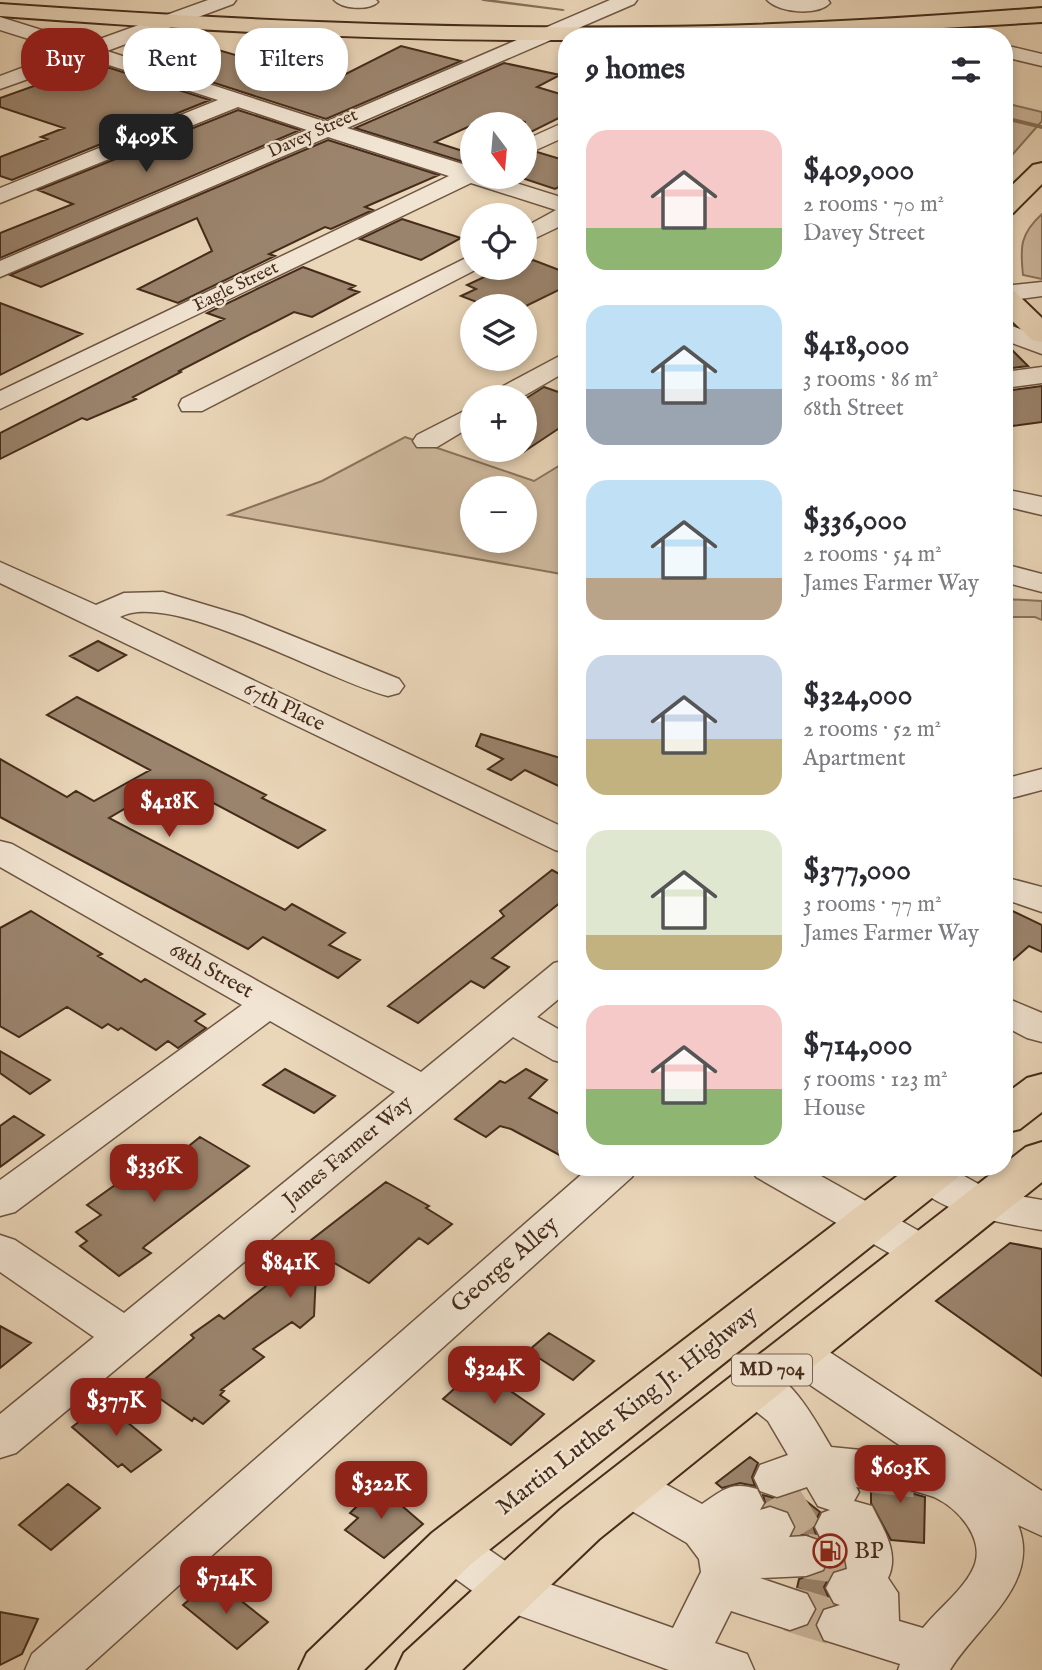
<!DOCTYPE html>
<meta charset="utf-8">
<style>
:root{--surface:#fff;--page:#f7f7f7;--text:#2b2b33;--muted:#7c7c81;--accent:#8f2418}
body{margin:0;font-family:"IM FELL English",serif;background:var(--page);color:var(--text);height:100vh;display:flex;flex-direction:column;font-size:26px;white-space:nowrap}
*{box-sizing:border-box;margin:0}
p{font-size:23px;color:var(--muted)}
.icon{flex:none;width:38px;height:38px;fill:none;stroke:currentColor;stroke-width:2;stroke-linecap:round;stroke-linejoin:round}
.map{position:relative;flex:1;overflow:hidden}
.side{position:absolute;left:558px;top:28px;width:455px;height:1148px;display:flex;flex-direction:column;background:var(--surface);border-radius:28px;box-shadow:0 4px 10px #0003}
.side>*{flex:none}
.hud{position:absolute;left:21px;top:28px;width:432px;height:63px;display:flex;gap:14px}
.needle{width:46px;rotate:164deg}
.tools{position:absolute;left:460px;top:112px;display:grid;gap:14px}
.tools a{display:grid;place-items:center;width:77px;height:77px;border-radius:50%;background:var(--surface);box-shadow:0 4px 10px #0003;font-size:35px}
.price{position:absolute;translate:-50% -60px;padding:0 16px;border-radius:14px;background:var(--accent);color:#fff;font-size:23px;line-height:46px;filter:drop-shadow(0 2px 4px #0008)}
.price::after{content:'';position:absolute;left:50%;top:42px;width:21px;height:16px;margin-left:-10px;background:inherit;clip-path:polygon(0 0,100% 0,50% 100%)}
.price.current{background:#222;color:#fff}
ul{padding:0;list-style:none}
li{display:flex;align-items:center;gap:21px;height:175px;padding:0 28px}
li span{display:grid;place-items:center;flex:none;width:196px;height:140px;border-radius:21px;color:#555}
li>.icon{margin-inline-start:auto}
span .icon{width:84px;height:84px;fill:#fffc;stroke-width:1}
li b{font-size:30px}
h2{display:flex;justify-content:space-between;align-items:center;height:84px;padding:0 28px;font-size:30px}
.tag{padding:0 24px;border-radius:28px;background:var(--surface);box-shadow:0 4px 10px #0003;font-size:24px;line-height:63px}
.tag.current{background:var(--accent);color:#fff}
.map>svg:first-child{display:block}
.green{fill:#ceb99e;stroke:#8a725c;stroke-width:2;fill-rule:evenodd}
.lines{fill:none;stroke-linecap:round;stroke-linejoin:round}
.stream{fill:#866f59;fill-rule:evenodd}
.building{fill:#9b846d;stroke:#452c1a;stroke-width:2}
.minor-tunnel{stroke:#c9b499;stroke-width:45;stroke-dasharray:45 23;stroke-linecap:butt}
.minor-casing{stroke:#6e5642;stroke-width:3}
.major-casing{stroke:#452c1a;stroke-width:4}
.minor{fill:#f1e4d2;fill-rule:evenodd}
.major{fill:#ead6b9;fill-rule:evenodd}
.labels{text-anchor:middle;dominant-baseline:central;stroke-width:5;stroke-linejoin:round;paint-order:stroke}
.far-street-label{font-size:18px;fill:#452c1a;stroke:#f1e4d2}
.shield{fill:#f1e4d2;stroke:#796351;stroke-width:2}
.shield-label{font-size:19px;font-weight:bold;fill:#452c1a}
.street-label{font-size:21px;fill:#452c1a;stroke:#f1e4d2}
.near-street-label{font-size:24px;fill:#452c1a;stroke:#f1e4d2}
.near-poi-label{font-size:24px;fill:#452c1a;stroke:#f1e4d2;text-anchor:start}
</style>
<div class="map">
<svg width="1042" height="1670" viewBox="0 0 1042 1670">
<rect width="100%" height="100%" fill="#ead6b9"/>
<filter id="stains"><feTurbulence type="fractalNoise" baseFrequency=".00286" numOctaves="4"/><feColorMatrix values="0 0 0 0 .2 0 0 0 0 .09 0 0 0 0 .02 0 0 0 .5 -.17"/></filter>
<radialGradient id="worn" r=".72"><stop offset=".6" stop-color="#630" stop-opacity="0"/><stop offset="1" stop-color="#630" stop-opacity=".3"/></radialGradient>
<path class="green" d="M1005,103L1042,112V121L1005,163Z
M1042,214V279L1023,275C1020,247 1020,234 1042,214Z
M405,437L534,481L567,461V575L229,515L322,481ZM472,488H525V541H472Z
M1005,599L1042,601V620L1035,617H1005Z"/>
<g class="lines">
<path class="stream" d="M481,0H495L563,9L565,10L563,11L483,1Z
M1004,116L1042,125V129L1004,120Z"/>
</g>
<path class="building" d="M201,45L318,79L326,76L336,79L401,46L461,61L326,119L137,58L160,49L180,54Z
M504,63L560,75L537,87L567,96V114L525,135V122L496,114L435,142L472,154V160L467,163L355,128Z
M90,66L110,68L210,100L12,180L0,176V157L47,139L41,137L64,128L0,107V98Z
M238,110L300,130L0,258V233L73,204L38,190Z
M328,140L439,175L365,207L373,210L331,229L325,227L269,254L275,256L178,303L138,289L212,251L197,218L41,287L10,275Z
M537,152L567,161V183L555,189L525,179V158Z
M402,219L461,238L421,260L360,239Z
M533,260L567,273V286L526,306H487L461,296L476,289L467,285L499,270L504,272L525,268V264Z
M303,267L355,286L349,289L359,292L312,317L294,312L179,371L181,372L133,397L136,399L87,420L82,418L0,459V433L224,319L207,313Z
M0,303L82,334L0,375Z
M1005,343L1028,366L1004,369Z
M1042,386V422L1004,427V391Z
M544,387L567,395V423L525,451V399Z
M98,641L126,655L98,671L70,656Z
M77,697L266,795L262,798L325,830L298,848L172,781L109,818L285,910L292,904L345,933L329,945L360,960L338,978L263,937L248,949L0,817V759L67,797L76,791L94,801L150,770L47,715Z
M481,734L567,760V790L525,770L511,780L488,769L503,759L476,746Z
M552,870L567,878V897L492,958L509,967L484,988L471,981L418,1023L388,1006L504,916L500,911Z
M1004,907L1042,925V952L1029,946L1004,968Z
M31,911L102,954L98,956L141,982L145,979L205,1014L195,1021L206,1028L178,1048L168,1041L156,1050L121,1028L118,1030L108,1024L102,1028L67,1007L19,1037L0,1026V928Z
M0,1051L50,1080L30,1094L0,1073Z
M285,1069L335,1096L314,1113L263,1085Z
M526,1069L547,1080L529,1098L567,1118V1159L511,1129L500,1126L486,1137L455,1119L500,1081L505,1083Z
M14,1116L44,1135L0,1167V1126Z
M200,1137L249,1166L145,1246L143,1248L151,1253L119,1276L80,1246L87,1241L76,1232L101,1215L87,1205L139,1168L152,1176Z
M386,1182L429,1206L426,1208L452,1224L428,1244L419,1238L369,1283L317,1253L314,1316L300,1328L292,1322L253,1349L264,1357L221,1390L224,1391L220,1395L229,1401L203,1424L194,1418L192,1421L139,1384L194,1338L191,1335L219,1315L224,1319L313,1249L306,1244Z
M1010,1243L1042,1249V1376L936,1301Z
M0,1326L31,1343L0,1368Z
M549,1333L594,1361L573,1380L528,1351Z
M477,1368L544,1414L511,1445L443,1399Z
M104,1403L161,1450L131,1472L122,1464L118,1467L72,1427Z
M872,1447L903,1451L914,1458L906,1462L900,1477L907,1492L925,1497L924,1543L891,1540L871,1503V1492L889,1485L896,1471L890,1456Z
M750,1457L758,1463L752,1477L755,1486L740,1483L722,1488L716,1483Z
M68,1484L100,1508L51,1550L19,1525Z
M367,1484L383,1495L386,1492L423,1524L384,1558L345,1530L358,1518L350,1513L356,1507L348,1501Z
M796,1493L820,1512L813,1526L817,1537L793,1534L796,1526L789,1512L766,1506L763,1495L778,1499Z
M827,1545L841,1548L844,1567L832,1572L824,1587L832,1605L822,1609L815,1624L817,1631L805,1628L809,1625L817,1608L809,1593L797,1588L799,1579L825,1571L832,1557Z
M204,1587L223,1601L230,1592L268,1622L237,1649L183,1605Z
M0,1612L38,1619L22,1654L0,1665Z"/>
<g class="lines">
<path class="minor-tunnel" d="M871,1470L925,1476
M770,1527L809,1503
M806,1556L858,1563
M790,1609L842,1625"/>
<defs>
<path id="minor" d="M208,0H236L233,4L107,51L326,122L610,0H637L634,4L347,128L472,167V177H497L567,199V223L525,243V227L556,210L471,183L0,409V391L449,176L328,137L0,277V261L307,130L238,107L0,203V188L218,100L87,58L0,89V76L67,51L0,30V17L86,44Z
M334,0H376L378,2C369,11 342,9 334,0Z
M767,0H828L830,3C818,16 779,13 767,0Z
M1004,45L1042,54V66L1004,57Z
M567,121V136L525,155V140Z
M472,255V268H479L202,411H182L179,405L182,399Z
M1042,282V296L1004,301V286Z
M1004,323L1042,337V354L1004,340Z
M567,352V371L522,397H490L494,391Z
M1042,367V383L1004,388V372Z
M472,407V426L437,447H417L413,441L417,435Z
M1004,489L1042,497V515L1004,506Z
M0,562L96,605L124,593L163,592L243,616L399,679L404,686L399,693L388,696C328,681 171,589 120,617L567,829V853L555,850L0,583Z
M1004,564L1042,574V592L1004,582Z
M1042,769V790L1004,800V779Z
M0,841L12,844L421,1072L554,963L567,960V992L537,1017L567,1034V1064L553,1060L513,1037L16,1453L0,1458V1414L94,1337L0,1272V1235L15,1240L124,1313L395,1092L270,1021L15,1212L0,1216V1180L242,1005L0,867Z
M1004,877L1042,887V912L1004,899Z
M1004,997L1042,1013V1042L1027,1038L1004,1026Z
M590,1167H637L632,1177L85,1670H25L32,1654Z
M751,1167H805L935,1240L941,1251L935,1262L920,1267L905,1262L756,1177Z
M914,1167H948L991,1191L1042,1200V1230C1003,1223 931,1213 909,1176Z
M795,1335L811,1340L1042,1491V1536L1018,1525C1042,1584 976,1626 950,1670H898L900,1664L824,1640L817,1625L824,1610L840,1605L834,1603L826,1588L834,1573L847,1569L843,1546L822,1541L815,1527L822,1513L830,1510L818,1506L807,1487L777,1497L760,1491L754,1478L760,1465L788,1455L768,1421L738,1397L731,1385L738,1373C742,1371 749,1368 754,1368C788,1367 816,1422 831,1447L871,1451L888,1457L894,1470L888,1483L871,1489L856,1487L859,1492L854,1501L872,1506C883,1529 900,1553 888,1578L898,1593L899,1621L923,1628C938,1609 961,1592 972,1571C988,1542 960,1509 934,1497C926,1494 917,1492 908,1489L902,1476L908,1463L920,1459L779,1364L773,1352L779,1340Z
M628,1467L645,1473L702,1504C723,1490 731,1481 757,1489L764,1503L760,1510L770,1507L787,1513L794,1527L789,1537L806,1536L823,1542L830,1556L823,1570L806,1576L760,1578L807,1594L815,1609L807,1624L790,1630L731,1611L715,1643L747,1654L754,1670H669L493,1606L434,1563L427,1549L434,1535L451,1529L468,1535L527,1576L673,1628L701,1572L699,1559L687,1543L611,1499L604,1486L611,1473Z"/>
<path id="major" d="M0,4C217,19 433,30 651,27C781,26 912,18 1042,8V22L792,37H567V40C378,41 189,30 0,16Z
M1042,163V184L1013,213L1004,216V193L1033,165Z
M1004,289L1014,291L1042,318V342L1032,340L1004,313Z
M1042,1074V1112L1020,1129L1004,1133V1095L1027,1078Z
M1042,1142V1182L599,1539L462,1670H396L404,1653L561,1509L1000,1167H1004V1164L1026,1147Z
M909,1167H964L957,1178L470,1565L364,1670H299L307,1653L432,1533Z"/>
</defs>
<use href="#minor" class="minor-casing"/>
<use href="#major" class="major-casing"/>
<use href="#minor" class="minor"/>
<use href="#major" class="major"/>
</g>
<defs>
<symbol id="fuel-ring" viewBox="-11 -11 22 22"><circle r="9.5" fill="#f1e4d2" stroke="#8f2418" stroke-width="1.5"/><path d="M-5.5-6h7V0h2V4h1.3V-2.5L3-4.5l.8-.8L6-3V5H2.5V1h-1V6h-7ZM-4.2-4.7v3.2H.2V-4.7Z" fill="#8f2418"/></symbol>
</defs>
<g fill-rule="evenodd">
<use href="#fuel-ring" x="811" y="1532" width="38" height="38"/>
</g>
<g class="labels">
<g class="far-street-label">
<text transform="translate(313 134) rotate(-24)">Davey Street</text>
<text transform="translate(236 287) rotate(-26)">Eagle Street</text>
</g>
<rect class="shield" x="732" y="1354.5" width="80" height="31" rx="5"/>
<g class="shield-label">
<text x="772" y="1370">MD 704</text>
</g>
<g class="street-label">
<text transform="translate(284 707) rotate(26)">67th Place</text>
<text transform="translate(211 971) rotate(29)">68th Street</text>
<text transform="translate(348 1152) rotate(-40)">James Farmer Way</text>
</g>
<g class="near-street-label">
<text transform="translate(505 1265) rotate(-41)">George Alley</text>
<text transform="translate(627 1411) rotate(-38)">Martin Luther King Jr. Highway</text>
</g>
<g class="near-poi-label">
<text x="854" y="1551">BP</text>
</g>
</g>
<rect width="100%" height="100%" filter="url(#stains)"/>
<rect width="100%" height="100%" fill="url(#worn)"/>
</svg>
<div class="tools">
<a><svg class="needle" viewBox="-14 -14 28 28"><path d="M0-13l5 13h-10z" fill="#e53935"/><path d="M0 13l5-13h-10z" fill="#7c7c81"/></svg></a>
<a><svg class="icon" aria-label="locate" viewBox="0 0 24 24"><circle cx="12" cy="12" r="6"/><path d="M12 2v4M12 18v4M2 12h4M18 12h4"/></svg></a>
<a><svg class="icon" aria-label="layers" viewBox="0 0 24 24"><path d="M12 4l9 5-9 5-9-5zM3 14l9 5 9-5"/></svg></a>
<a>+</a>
<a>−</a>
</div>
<b class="price current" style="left:146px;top:174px">$409K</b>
<b class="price" style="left:169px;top:839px">$418K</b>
<b class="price" style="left:154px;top:1204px">$336K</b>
<b class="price" style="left:290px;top:1300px">$841K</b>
<b class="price" style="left:494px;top:1406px">$324K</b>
<b class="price" style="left:116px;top:1438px">$377K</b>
<b class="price" style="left:900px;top:1505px">$603K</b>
<b class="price" style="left:381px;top:1521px">$322K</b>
<b class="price" style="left:226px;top:1616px">$714K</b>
<div class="hud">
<a class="tag current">Buy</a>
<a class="tag">Rent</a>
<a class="tag">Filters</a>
</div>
<section class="side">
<h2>9 homes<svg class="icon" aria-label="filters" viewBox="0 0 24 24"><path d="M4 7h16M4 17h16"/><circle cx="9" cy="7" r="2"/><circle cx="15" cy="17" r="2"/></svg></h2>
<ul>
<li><span style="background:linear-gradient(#f6c9c9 70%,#8fb573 0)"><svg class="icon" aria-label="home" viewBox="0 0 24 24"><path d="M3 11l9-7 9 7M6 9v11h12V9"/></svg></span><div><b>$409,000</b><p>2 rooms · 70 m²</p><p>Davey Street</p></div></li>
<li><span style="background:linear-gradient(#bfe0f5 60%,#9aa5b1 0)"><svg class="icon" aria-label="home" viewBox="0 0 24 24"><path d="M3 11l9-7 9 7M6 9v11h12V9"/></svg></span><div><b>$418,000</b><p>3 rooms · 86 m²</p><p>68th Street</p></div></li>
<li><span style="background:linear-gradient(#bfe0f5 70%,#b9a48a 0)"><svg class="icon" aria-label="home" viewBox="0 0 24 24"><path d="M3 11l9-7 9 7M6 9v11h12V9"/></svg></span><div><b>$336,000</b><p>2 rooms · 54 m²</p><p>James Farmer Way</p></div></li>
<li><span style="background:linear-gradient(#c9d6e8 60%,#c2b280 0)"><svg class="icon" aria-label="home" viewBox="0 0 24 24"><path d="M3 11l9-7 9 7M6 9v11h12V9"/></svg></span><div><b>$324,000</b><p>2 rooms · 52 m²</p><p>Apartment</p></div></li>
<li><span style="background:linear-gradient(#dfe7d0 75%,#c2b280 0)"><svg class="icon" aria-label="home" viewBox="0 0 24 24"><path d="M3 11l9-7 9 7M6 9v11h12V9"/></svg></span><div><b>$377,000</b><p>3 rooms · 77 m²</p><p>James Farmer Way</p></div></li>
<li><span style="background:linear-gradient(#f6c9c9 60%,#8fb573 0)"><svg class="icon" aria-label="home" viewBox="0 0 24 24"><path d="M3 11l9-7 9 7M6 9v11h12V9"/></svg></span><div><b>$714,000</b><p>5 rooms · 123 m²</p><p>House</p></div></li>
</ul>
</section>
</div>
